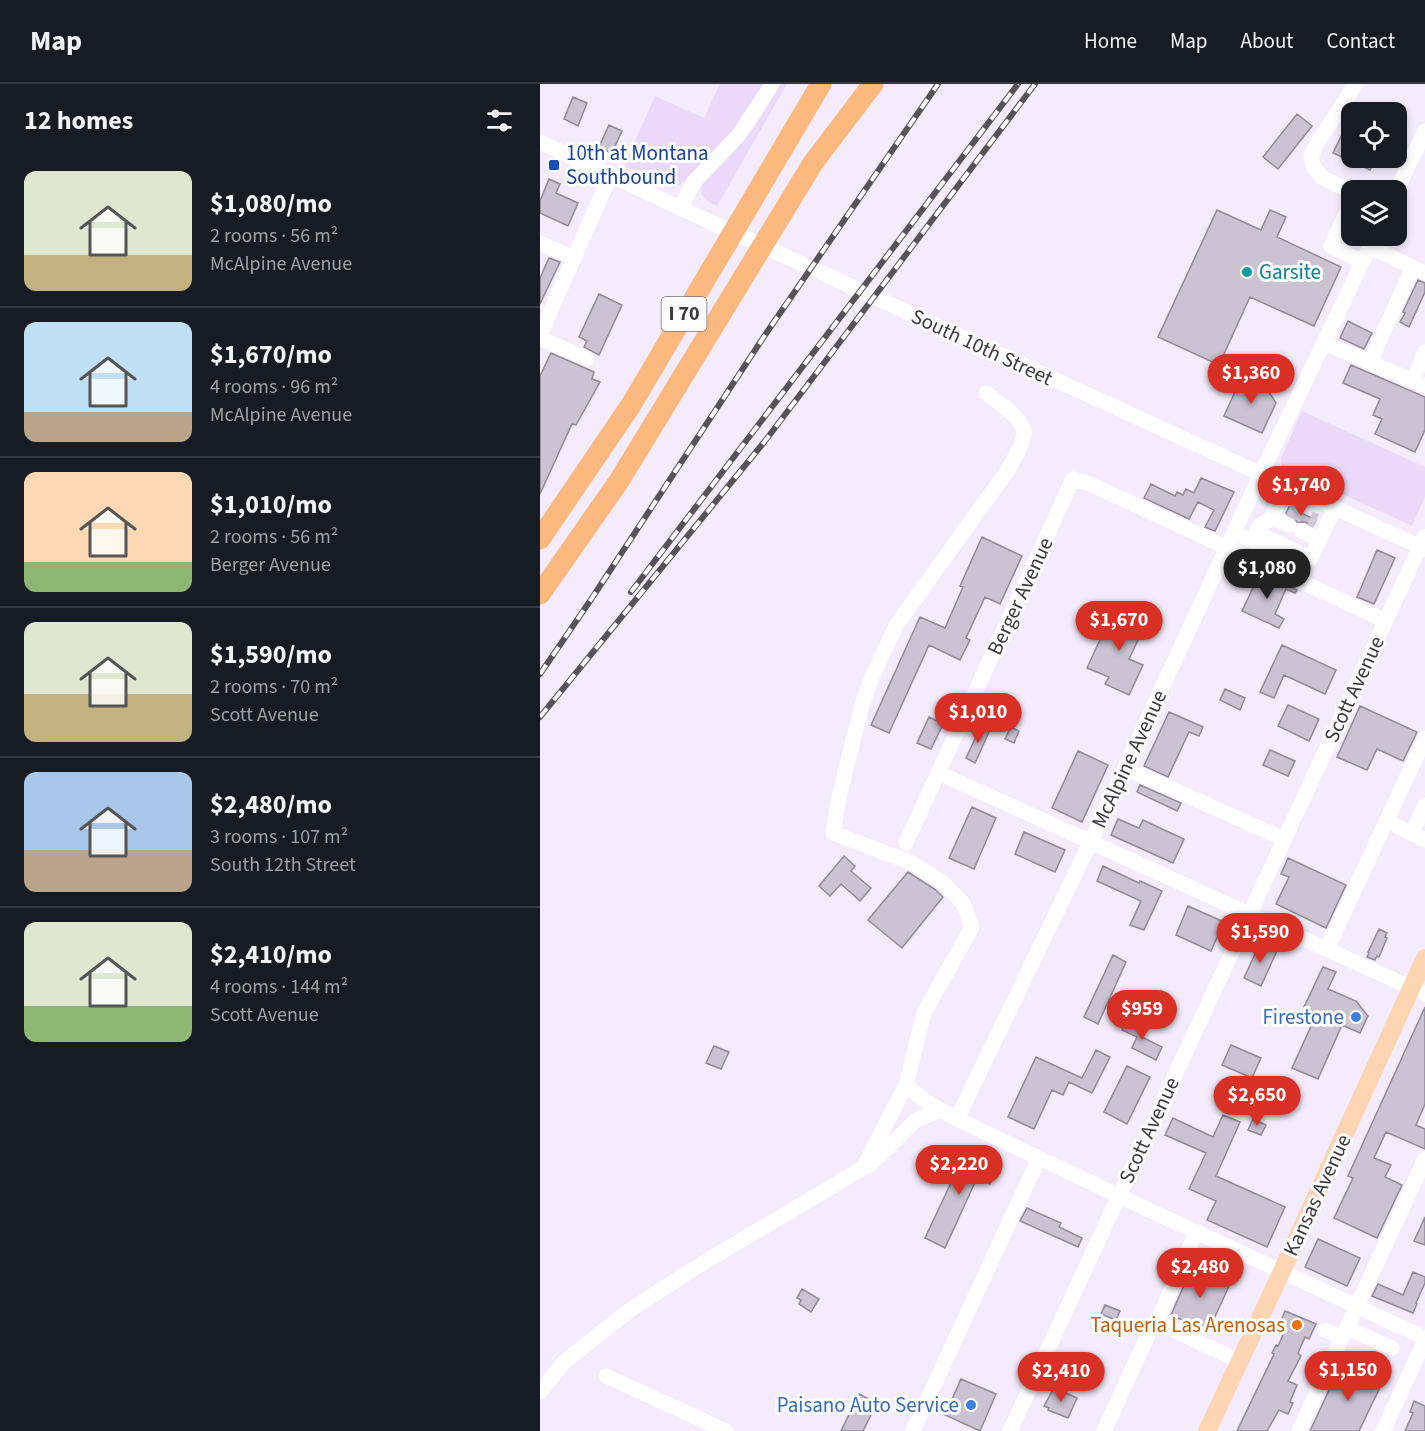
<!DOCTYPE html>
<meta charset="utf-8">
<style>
:root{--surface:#171b24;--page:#242831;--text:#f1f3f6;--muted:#9ea1a6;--line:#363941;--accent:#d93025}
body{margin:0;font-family:"Source Sans 3",sans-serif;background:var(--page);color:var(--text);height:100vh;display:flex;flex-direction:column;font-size:22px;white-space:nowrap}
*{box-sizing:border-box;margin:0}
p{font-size:20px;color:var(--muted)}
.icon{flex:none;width:33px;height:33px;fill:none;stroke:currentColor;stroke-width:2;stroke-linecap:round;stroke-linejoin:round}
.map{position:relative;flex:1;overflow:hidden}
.sheet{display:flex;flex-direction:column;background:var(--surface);width:540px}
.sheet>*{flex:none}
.fabs{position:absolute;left:801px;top:18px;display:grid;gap:12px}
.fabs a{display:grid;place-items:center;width:66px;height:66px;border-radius:12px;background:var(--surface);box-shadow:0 3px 9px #0003;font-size:30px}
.price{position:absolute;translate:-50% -51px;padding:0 14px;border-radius:21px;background:var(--accent);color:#fff;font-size:20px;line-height:39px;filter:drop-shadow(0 2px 3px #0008)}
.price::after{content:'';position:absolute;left:50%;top:36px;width:18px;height:14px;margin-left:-9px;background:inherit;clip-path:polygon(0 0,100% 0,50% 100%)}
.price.selected{background:#222;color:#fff}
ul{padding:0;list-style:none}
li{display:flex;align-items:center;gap:18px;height:150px;padding:0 24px}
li+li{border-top:2px solid var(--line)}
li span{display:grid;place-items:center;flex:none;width:168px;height:120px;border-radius:12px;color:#555}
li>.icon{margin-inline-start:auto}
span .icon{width:72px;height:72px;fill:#fffc;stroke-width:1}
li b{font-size:26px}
h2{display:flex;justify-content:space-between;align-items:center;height:72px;padding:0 24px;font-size:26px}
header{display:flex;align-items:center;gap:36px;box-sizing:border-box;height:84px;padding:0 30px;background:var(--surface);border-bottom:2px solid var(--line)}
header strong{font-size:28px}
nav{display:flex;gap:33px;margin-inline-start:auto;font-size:21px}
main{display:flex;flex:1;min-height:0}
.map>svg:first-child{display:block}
.green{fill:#ead9f9}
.building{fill:#cbc2d2;stroke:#918998;stroke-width:1.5}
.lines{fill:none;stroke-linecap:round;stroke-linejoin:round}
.minor-tunnel{stroke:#cfc8d6;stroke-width:15;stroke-dasharray:15 8;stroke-linecap:butt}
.minor{stroke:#fff;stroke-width:15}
.major{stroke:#fdd5b2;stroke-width:18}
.highway{stroke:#fcb97f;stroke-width:21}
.rail-casing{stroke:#57535b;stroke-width:6}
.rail{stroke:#fdfdfd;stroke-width:4;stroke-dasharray:11;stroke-linecap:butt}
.transit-dot{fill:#1a4fb4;stroke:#fdfdfd;stroke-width:2}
.culture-dot{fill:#0f9aa8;stroke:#fdfdfd;stroke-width:2}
.shop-dot{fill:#3f7fe0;stroke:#fdfdfd;stroke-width:2}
.food-dot{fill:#e8710a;stroke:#fdfdfd;stroke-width:2}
.labels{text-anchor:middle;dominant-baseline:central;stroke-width:6;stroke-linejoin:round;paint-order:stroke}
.shield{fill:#fdfdfd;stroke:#767478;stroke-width:1.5}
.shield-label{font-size:20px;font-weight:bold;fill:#3c393f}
.transit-label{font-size:21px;fill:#164399;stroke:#fdfdfd;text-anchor:start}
.culture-label{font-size:21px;fill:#0d838f;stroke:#fdfdfd;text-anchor:start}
.street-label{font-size:21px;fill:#3c393f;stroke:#fdfdfd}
.shop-label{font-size:21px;fill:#366cbe;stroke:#fdfdfd;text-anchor:end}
.food-label{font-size:21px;fill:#c56008;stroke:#fdfdfd;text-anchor:end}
</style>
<header>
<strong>Map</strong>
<nav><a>Home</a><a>Map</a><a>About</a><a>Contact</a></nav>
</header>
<main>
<section class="sheet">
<h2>12 homes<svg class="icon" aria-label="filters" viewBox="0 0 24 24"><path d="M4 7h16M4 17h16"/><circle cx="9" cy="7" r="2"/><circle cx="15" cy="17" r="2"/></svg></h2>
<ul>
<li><span style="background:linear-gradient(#dfe7d0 70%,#c2b280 0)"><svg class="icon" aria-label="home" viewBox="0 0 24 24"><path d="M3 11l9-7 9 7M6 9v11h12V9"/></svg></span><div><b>$1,080/mo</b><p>2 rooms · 56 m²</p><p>McAlpine Avenue</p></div></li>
<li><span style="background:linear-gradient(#bfe0f5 75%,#b9a48a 0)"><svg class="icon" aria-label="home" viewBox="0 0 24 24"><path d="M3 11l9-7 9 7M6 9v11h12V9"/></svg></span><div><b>$1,670/mo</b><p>4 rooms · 96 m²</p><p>McAlpine Avenue</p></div></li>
<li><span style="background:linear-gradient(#ffd9b3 75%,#8fb573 0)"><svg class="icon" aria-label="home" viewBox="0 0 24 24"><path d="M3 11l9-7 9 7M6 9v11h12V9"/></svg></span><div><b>$1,010/mo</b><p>2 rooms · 56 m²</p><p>Berger Avenue</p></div></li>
<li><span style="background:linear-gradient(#dfe7d0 60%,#c2b280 0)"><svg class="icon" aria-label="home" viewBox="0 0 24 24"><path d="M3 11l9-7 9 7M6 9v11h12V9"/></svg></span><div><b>$1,590/mo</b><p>2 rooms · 70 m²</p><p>Scott Avenue</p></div></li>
<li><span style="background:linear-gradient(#a9c7e8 65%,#b9a48a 0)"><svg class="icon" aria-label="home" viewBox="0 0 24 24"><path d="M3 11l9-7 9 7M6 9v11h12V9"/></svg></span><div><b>$2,480/mo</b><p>3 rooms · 107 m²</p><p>South 12th Street</p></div></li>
<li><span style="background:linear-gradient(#dfe7d0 70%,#8fb573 0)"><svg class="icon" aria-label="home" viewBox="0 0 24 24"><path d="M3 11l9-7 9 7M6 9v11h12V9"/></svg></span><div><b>$2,410/mo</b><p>4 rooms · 144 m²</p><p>Scott Avenue</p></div></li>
</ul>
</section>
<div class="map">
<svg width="885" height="1347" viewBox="0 0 885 1347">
<rect width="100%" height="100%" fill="#f4ecfc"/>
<path class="green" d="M180,0H226L199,41L140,101L134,104L84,82L115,12L164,34Z
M241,0H247L177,122L169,118L161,110L162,100L215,43Z
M762,327L885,383V413L872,442L741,382V374Z"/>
<path class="building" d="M33,13L47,19L38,42L24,35Z
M757,30L772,42L738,85L723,73Z
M812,30V74H836L830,86L793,69Z
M69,41L82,47L72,69L59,63Z
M9,95L20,100L16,109L38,119L28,142L0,129V117Z
M677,126L721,146L730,126L746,133L737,153L801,183L774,242L710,213L679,281L618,253Z
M9,174L20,178L0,220V194Z
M878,196L885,199V208L869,243L860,238L865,229L863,228Z
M59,210L82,221L59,271L44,263L47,257L39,253Z
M808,237L832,249L824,265L800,254Z
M11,269L54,288L52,295L60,298L36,341L32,340L0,410V292Z
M811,281L885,313V346L875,368L835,350L842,335L833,331L840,315L803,299Z
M702,292L726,303L736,319L722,349L684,332Z
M661,394L694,408L675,447L665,443L674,426L658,418L649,435L604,414L611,400L635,412L637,408L643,411L646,405L654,409Z
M749,423L776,436L773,442L765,438H757L753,432L746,429Z
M442,453L482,472L460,520L445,513L426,554L430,556L420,576L389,561L349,649L331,641L380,533L405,544L423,503L420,502Z
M837,466L855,474L834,520L817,513Z
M720,489L757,506L755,509L746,505L735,530L744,535L739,544L702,527Z
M574,525L613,544L609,554L601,550L589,575L603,581L589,611L565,600L569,593L547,584Z
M742,561L796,586L785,610L744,591L734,614L720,608Z
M685,605L705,614L700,626L680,616Z
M748,621L779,635L769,657L738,642Z
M820,622L877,648L863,677L837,665L827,686L797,673Z
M629,628L663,643L659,652L649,648L628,693L604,682Z
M389,633L403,640L391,665L377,659Z
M441,642L450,646L435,679L426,674Z
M471,643L479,647L474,659L465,655Z
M730,666L755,677L748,692L723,681Z
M538,667L568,681L542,738L512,724Z
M600,701L641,719L637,727L597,708Z
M432,723L456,734L434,785L409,774Z
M578,735L599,744L603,736L644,755L633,779L571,751Z
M484,748L525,766L515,788L475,770Z
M304,772L315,782L311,787L331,804L320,817L301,800L290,812L279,802Z
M748,774L806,801L786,844L736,820L749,793L741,790Z
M563,782L599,799L600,797L622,807L604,846L590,841L601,817L557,797Z
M368,788L396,806L403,813L362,864L328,836Z
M648,822L684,838L671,867L636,851Z
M839,845L847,849L845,853L847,854L839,873L837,872L835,876L827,873L829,869L828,868Z
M720,859L737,867L721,902L704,894Z
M573,871L586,878L558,940L544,933Z
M783,883L796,888L788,905L816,917L828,932L820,949L802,941L778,995L752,984L777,929L764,923Z
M885,923V1020L876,1041L885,1045V1065L846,1048L834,1074L851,1081L845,1093L862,1101L837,1154L794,1134L813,1094L808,1092Z
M587,937L606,945L602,953L622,963L616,976L592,964L597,953L582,946Z
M691,961L721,974L712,994L682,981Z
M174,962L189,968L181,985L166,979Z
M556,966L570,973L552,1009L529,998L523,1011L512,1006L494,1045L468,1033L496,973L542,994Z
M587,982L610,993L587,1040L564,1028Z
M683,1031L700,1038L676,1092L745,1123L727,1163L667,1136L676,1117L649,1105L666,1069L625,1051L633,1034L673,1053Z
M713,1035L726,1041L721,1051L708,1046Z
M426,1067L458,1082L450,1100L437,1094L405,1164L385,1154Z
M487,1124L521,1139L519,1143L542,1154L538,1163L480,1137Z
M885,1133V1161L874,1157Z
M778,1155L820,1174L807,1202L765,1183Z
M652,1183L690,1200L668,1248L631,1231Z
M873,1188L885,1193V1199L876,1219L877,1220L873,1229L832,1212L838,1200L863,1211Z
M262,1205L279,1215L271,1228L259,1220L261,1216L257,1214Z
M565,1221L580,1227L576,1236L561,1230Z
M745,1227L776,1240L769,1255L765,1253L758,1269L761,1272L748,1297L757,1301L750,1318L753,1319L748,1330L739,1326L727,1347H697L734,1270L732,1269L736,1261L738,1262L746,1244L739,1241Z
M820,1282L845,1293L819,1347H770L797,1289L813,1297Z
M421,1295L456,1310L440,1347L405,1331Z
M514,1304L537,1314L528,1334L508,1326L509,1324L504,1322Z
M319,1310L337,1319L323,1347H301Z
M874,1317L885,1322V1347H865L873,1329L870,1328Z"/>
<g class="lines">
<path class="minor-tunnel" d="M749,425L776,437"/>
<path class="minor" d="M0,58L140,124L885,465
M856,107L885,47
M812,108L783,94L774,84L771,73L776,61L816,0
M812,116L791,162L823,178
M140,124L154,98L198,52L232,0
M0,159L34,174
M830,163L885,189
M0,251L71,90
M0,254L47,275
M784,259L885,302
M830,278L873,183
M873,296L885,268
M731,433L748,441
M761,447L780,456
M694,449L724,463L728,454L771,474L795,424
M712,457L720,441L730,436L746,402
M585,684L744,755
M399,689L885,910
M857,742L885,756
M872,749L885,721
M366,759L533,395L550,400L846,537
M787,865L885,654
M366,1001L385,1017L417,1035L579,1112L885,1254
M417,1035L551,757L721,390L835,152
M323,1084L366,1001L384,929L432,843L423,819L402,798L372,779L293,749L299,713L322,621L332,593L357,540L468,386C473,376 482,363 484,351C486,335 457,318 446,309
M656,1148L617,1238L699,1277
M807,1244L852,1264
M785,1246L802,1254
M66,1292L186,1347
M0,1308L24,1278L90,1226L158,1182L323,1084L329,1082L376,1036L401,1026
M373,1347L499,1074
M470,1347L885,452
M564,1347L609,1249
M759,1347L885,1075
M843,1347L885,1256"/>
<path class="major" d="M667,1347L742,1187L885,874"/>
<path class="highway" d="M0,455L91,321L281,0
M0,510L79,397L273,79L333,0"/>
<defs>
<path id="rail" d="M91,508L478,0
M0,590L50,517L227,248L398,0
M0,633L225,357L495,0"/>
</defs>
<use href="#rail" class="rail-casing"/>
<use href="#rail" class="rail"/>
</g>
<rect class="transit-dot" x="8" y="75" width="12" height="12" rx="3"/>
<circle class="culture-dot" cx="707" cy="188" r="6"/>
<g class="shop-dot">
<circle cx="816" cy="933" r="6"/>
<circle cx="431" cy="1321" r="6"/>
</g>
<circle class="food-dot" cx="757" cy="1241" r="6"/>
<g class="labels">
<rect class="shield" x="121.5" y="213" width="45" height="34" rx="4.5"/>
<g class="shield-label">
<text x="144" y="230">I 70</text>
</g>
<g class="transit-label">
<text x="26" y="69">10th at Montana<tspan x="26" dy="24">Southbound</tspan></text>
</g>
<g class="culture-label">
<text x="719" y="188">Garsite</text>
</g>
<g class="street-label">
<text transform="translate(442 263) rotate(25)">South 10th Street</text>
<text transform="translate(480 512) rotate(-65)">Berger Avenue</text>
<text transform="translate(814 605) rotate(-65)">Scott Avenue</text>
<text transform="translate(589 675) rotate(-65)">McAlpine Avenue</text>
<text transform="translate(609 1046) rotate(-65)">Scott Avenue</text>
<text transform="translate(777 1111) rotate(-65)">Kansas Avenue</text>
</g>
<g class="shop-label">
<text x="804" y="933">Firestone</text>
<text x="419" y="1321">Paisano Auto Service</text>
</g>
<g class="food-label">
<text x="745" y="1241">Taqueria Las Arenosas</text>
</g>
</g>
</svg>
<div class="fabs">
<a><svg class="icon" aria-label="locate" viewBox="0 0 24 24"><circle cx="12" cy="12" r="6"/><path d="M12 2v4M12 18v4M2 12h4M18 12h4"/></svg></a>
<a><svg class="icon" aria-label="layers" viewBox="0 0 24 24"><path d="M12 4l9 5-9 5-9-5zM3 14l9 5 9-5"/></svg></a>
</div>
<b class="price" style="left:711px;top:321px">$1,360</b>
<b class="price" style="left:761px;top:433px">$1,740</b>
<b class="price selected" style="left:727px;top:516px">$1,080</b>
<b class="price" style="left:579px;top:568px">$1,670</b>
<b class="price" style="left:438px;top:660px">$1,010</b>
<b class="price" style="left:720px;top:880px">$1,590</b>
<b class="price" style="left:602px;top:957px">$959</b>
<b class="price" style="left:717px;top:1043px">$2,650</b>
<b class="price" style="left:419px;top:1112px">$2,220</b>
<b class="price" style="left:660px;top:1215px">$2,480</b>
<b class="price" style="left:808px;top:1318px">$1,150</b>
<b class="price" style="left:521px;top:1319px">$2,410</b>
</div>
</main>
